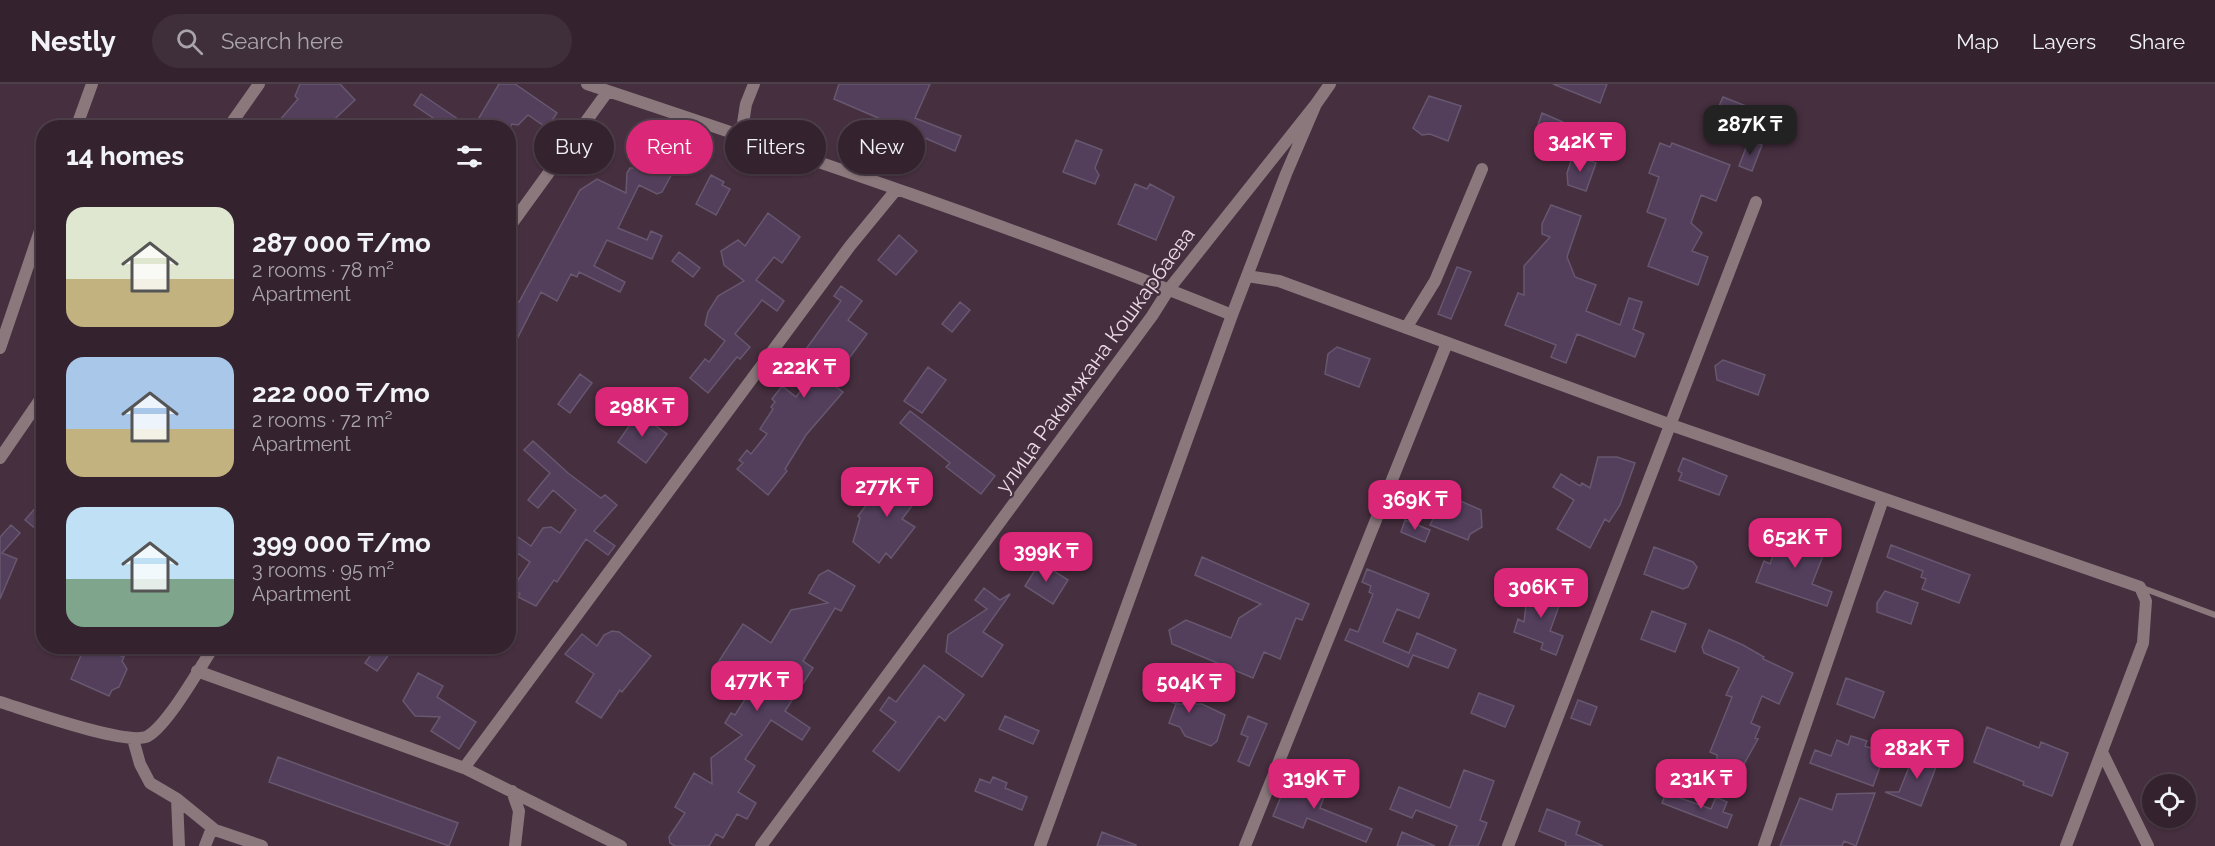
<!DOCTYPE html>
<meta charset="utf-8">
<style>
:root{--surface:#34232f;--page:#3f2f3b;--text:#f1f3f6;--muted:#a9a4aa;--line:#4e404b;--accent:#db2777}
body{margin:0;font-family:Raleway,sans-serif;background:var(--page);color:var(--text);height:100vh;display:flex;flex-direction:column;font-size:22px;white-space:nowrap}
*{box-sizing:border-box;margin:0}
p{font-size:20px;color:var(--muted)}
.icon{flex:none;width:33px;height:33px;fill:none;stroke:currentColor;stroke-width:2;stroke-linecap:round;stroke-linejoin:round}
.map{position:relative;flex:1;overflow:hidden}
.side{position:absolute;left:36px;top:36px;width:480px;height:534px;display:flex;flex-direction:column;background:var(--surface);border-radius:24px;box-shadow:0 2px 4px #0004,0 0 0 2px var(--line)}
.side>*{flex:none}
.banner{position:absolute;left:534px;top:36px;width:570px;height:54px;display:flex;gap:12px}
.controls{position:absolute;left:2142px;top:690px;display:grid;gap:12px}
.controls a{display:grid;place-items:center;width:54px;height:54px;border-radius:50%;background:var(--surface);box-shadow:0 2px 4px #0004,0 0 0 2px var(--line);font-size:30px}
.price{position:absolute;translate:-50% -51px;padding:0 14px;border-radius:12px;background:var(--accent);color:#fff;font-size:20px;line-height:39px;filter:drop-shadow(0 2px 3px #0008)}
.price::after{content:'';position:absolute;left:50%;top:36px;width:18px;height:14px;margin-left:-9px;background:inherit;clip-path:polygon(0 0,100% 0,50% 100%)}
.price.active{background:#222;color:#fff}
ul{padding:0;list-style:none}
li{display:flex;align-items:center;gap:18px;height:150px;padding:0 30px}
li span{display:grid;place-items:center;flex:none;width:168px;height:120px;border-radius:18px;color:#555}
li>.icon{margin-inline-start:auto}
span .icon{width:72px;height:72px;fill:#fffc;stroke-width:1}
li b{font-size:26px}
h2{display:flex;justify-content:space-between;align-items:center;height:72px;padding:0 30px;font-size:26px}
.tag{padding:0 21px;border-radius:27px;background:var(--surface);box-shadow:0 2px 4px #0004,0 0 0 2px var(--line);font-size:21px;line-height:54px}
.tag.active{background:var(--accent);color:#fff}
header{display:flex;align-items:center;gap:36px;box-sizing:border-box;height:84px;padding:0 30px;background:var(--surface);border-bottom:2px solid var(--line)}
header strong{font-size:28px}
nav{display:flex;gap:33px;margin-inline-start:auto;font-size:21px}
.search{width:420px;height:54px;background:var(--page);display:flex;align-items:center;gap:15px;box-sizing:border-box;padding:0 21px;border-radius:33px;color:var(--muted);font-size:22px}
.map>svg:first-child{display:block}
.building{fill:#533f5c;stroke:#67576f;stroke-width:1.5}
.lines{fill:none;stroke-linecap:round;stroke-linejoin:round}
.lane{stroke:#8b787d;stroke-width:6}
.street{stroke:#8b787d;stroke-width:12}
.labels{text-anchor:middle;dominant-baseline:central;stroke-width:4.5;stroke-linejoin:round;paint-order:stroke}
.street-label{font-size:21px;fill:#ebdce6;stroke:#462f3f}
</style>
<header>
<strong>Nestly</strong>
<div class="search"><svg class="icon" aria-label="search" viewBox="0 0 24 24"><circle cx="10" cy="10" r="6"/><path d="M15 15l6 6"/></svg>Search here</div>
<nav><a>Map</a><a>Layers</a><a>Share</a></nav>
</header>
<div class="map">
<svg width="2215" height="762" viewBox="0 0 2215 762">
<rect width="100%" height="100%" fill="#462f3f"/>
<path class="building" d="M300,0H340L355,16L325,44H273L298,15L295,12Z
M499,0H515L557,29L547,44L528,31L518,41L512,40L510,44H473Z
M839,0H930L915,34L961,52L955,67L834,15Z
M1553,0H1607L1600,19Z
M421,10L471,44H448L414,21Z
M1429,12L1461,22L1448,57L1430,50L1422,51L1413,44Z
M1723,13L1746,22L1736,46L1713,36Z
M1542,29L1565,39L1559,53L1537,44Z
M1076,56L1102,66L1095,84L1099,91L1095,100L1063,88Z
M1749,56L1762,61L1752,87L1739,82Z
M1660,59L1670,63L1672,59L1730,81L1716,117L1701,111L1691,139L1702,149L1692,167L1708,173L1698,201L1648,182L1666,135L1647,128L1659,93L1649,89Z
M645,67L675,84L662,108L657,110L639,101L618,144L647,156L651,147L662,152L652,175L607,156L594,182L625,198L620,208L579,188L577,193L571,190L557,217L541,208L517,255L508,251V213L519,218L580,106L597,95L626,109L627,89L630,84H635Z
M1573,71L1596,79L1586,107L1568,101L1567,89Z
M711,91L724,98L722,101L730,105L716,131L696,120Z
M1135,100L1147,105L1150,100L1174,113L1156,156L1118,140Z
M1551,121L1581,132L1567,173L1575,193L1596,201L1586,227L1620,241L1629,214L1642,218L1633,245L1644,250L1635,273L1577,250L1566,279L1551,273L1556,261L1505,241L1518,209L1524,211V182L1550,153L1542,150V140Z
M768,129L800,153L782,179L774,173L756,196L784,217L777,227L762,216L735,250L750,263L740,275L737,273L708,309L690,294L705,275L709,278L725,257L705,241L708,228L718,212L744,197L724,181L721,167L738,156L745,162Z
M899,151L917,167L896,191L878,176Z
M679,168L700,184L693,193L672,177Z
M1457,183L1471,188L1451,235L1438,230Z
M841,202L862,217L848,236L867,250L850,273L846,270L827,296L843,308L806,351L785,385L787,387L768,411L737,385L743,379L739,376L747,366L751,370L767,350L760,345L773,325L771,323L775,318L772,315L782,302L796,313L823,278L806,265L841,217L834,212Z
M960,218L970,226L952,248L942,240Z
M1337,263L1370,275L1359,303L1325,290L1328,270Z
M1723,276L1765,291L1758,311L1717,296L1715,282Z
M928,283L946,296L922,329L904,317Z
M580,290L592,299L570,329L558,320Z
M910,327L995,392L981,410L946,383L950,379L900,339Z
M638,329L667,350L646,379L618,358Z
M533,357L568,389L601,414L605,411L617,421L594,447L615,462L608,471L586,455L557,498L554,496L536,522L518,513L520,510L512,505L530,478L510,464L518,453L531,462L543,444L551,443L560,449L576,426L553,406L538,424L528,416L550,389L524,366Z
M1598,373H1617L1635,379L1620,421L1609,438L1605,435L1590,464L1557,445L1574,416L1553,403L1561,390L1580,402L1582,399L1590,404Z
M1683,374L1727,392L1719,411L1679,396L1682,389L1678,387Z
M896,386L924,406L902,435L915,443L891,474L886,469L879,479L853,458L860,434L858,432L868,419L871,421Z
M1449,412L1481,426L1482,443L1470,450L1468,456L1430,441L1440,421L1444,423Z
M44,414V452L25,436Z
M1405,436L1430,446L1425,458L1401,448Z
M11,441L20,449L2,469L17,475L0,515V453Z
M1782,447L1826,464L1812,500L1832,508L1827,522L1756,498L1764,477L1770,480Z
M1891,461L1970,491L1959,519L1922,505L1926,495L1921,493L1923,487L1887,473Z
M1654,463L1693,478L1697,483L1688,503L1683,505L1644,490Z
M1202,473L1309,520L1302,536L1296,534L1280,575L1264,568L1253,594L1172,560L1169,546L1186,536L1231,554L1239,534L1261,520L1195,491Z
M1040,478L1068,496L1053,520L1025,502Z
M1367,485L1429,510L1419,534L1397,525L1383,558L1409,569L1417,549L1456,566L1448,584L1413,571L1408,583L1345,556L1350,545L1358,548L1373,510L1369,508L1371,502L1362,498Z
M828,486L855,502L841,527L835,524L803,577L813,584L785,627L810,644L802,656L771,636L745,675L755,682L738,708L756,719L747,735L737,730L723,754L716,750L709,762H675L670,759L669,753L685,729L675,723L694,689L712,700L711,674L742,651L725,639L731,629L735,631L753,603L717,580L743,540L771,559L791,526L828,519L809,509L819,491Z
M1541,503L1563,511L1550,547L1563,552L1556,571L1541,565L1543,559L1514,548L1518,535L1524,538L1527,513Z
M984,504L1000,516L1010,510L983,548L1003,561L982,593L946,568L948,551L987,525L975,516Z
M1885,507L1918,519L1911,540L1877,528V519Z
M1652,527L1686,540L1675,568L1641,555Z
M1709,546L1743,561L1764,573L1763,575L1793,589L1779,620L1762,612L1751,639L1760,643L1755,654L1758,655L1744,680L1733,685L1720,681L1717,678V671L1710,668L1732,613L1726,611L1739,584L1704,569L1702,563Z
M612,547L619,548L651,572L622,608L620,606L601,634L576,618L594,590L565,570L582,550L597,562L604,551Z
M85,562H97L124,573L122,577L127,585L119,603L112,606L109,612L71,595Z
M377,562H395L377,587L365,579Z
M924,581L964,611L945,637L939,632L899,687L873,667L896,638L880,626L889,613L896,618Z
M418,589L443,602L437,613L476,638L459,665L431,647L440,633L415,632L403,617Z
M1149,592L1182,607L1177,620H1202L1225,631L1217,657L1211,662L1185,652L1180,643L1169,639L1176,620L1143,606Z
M1846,594L1884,608L1874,634L1837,620Z
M1479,609L1514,622L1505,643L1471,629Z
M1578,616L1597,623L1590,641L1571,634Z
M1005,632L1039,647L1033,660L999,645Z
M1248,632L1267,640L1249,682L1238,677L1248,653L1241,650Z
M1987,643L2039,664L2041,658L2068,669L2052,712L2023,701L2024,698L1974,678Z
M1851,652L1867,657L1865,662L1885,669L1873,702L1810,679L1815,666L1831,672L1837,656L1848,661Z
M1914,671L1938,678L1921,722L1885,708H1899Z
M278,673L458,739L449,762L269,698Z
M1464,686L1494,697L1480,736L1487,739L1478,762H1449L1457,742L1416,726L1412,734L1390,725L1399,703L1450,724Z
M993,693L1007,699L1005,704L1027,713L1022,726L975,707L980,695L990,699Z
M1298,694L1327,705L1320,724L1372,745L1366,758L1307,734L1303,744L1273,732L1287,698L1296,701Z
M1666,709L1711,725L1716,713L1727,718L1723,728L1732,731L1727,744L1662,719Z
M1875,709L1856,762L1844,757L1842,762H1780L1800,714L1832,726L1837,710Z
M1547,725L1580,738L1576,750L1603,762H1565L1566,758L1539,747Z
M1102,748L1136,761V762H1097Z
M1402,748L1435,762H1397Z"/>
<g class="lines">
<path class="lane" d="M2140,503L2215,531"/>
<path class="street" d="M587,0C803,72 1021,145 1232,231
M76,44L92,0
M228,44L259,0
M741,52L746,20L754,0
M508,145L608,7
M1247,192L1279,197L1671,341L2140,503L2146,517L2143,559L2066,762
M1406,244L1435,197L1482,85
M0,264L44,135
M0,374L44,310
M197,587L464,684L621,762
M0,618C26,626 128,663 148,652C169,639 199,585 214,562
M133,655L140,680L150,699L177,715L215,746L262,762
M2102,668L2148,762
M464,684L850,162L896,106
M512,707L519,727L515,762
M177,715L179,762
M205,762L212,744
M761,762L1152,232L1169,205L1316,20
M1040,762L1232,231L1286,90L1316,20L1330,0
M1245,762L1447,259
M1508,762L1756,118
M1764,762L1883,415"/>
</g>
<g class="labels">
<g class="street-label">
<text transform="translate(1095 276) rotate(-54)">улица Ракымжана Кошкарбаева</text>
</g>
</g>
</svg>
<div class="controls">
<a><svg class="icon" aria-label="locate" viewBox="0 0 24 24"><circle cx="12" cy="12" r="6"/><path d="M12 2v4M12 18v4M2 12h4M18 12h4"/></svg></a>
</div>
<b class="price active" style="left:1750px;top:72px">287K ₸</b>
<b class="price" style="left:1580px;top:89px">342K ₸</b>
<b class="price" style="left:804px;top:315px">222K ₸</b>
<b class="price" style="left:642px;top:354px">298K ₸</b>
<b class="price" style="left:887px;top:434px">277K ₸</b>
<b class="price" style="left:1415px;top:447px">369K ₸</b>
<b class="price" style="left:1795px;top:485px">652K ₸</b>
<b class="price" style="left:1046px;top:499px">399K ₸</b>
<b class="price" style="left:1541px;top:535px">306K ₸</b>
<b class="price" style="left:757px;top:628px">477K ₸</b>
<b class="price" style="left:1189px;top:630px">504K ₸</b>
<b class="price" style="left:1917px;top:696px">282K ₸</b>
<b class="price" style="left:1314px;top:726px">319K ₸</b>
<b class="price" style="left:1701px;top:726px">231K ₸</b>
<div class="banner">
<a class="tag">Buy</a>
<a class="tag active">Rent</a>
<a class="tag">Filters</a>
<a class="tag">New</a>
</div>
<section class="side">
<h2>14 homes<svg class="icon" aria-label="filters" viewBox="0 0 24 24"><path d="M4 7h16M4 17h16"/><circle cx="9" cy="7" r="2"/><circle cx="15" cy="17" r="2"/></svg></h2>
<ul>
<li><span style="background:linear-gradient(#dfe7d0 60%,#c2b280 0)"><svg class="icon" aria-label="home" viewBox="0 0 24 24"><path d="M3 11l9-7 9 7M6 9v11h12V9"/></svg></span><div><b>287 000 ₸/mo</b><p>2 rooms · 78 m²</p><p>Apartment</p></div></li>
<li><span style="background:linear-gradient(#a9c7e8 60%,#c2b280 0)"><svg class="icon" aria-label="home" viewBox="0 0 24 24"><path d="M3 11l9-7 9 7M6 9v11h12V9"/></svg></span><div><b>222 000 ₸/mo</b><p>2 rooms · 72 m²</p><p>Apartment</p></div></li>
<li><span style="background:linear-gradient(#bfe0f5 60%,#7fa58c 0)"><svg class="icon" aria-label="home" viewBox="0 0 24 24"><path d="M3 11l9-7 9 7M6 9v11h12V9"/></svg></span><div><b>399 000 ₸/mo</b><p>3 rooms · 95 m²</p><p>Apartment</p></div></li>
</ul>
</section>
</div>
